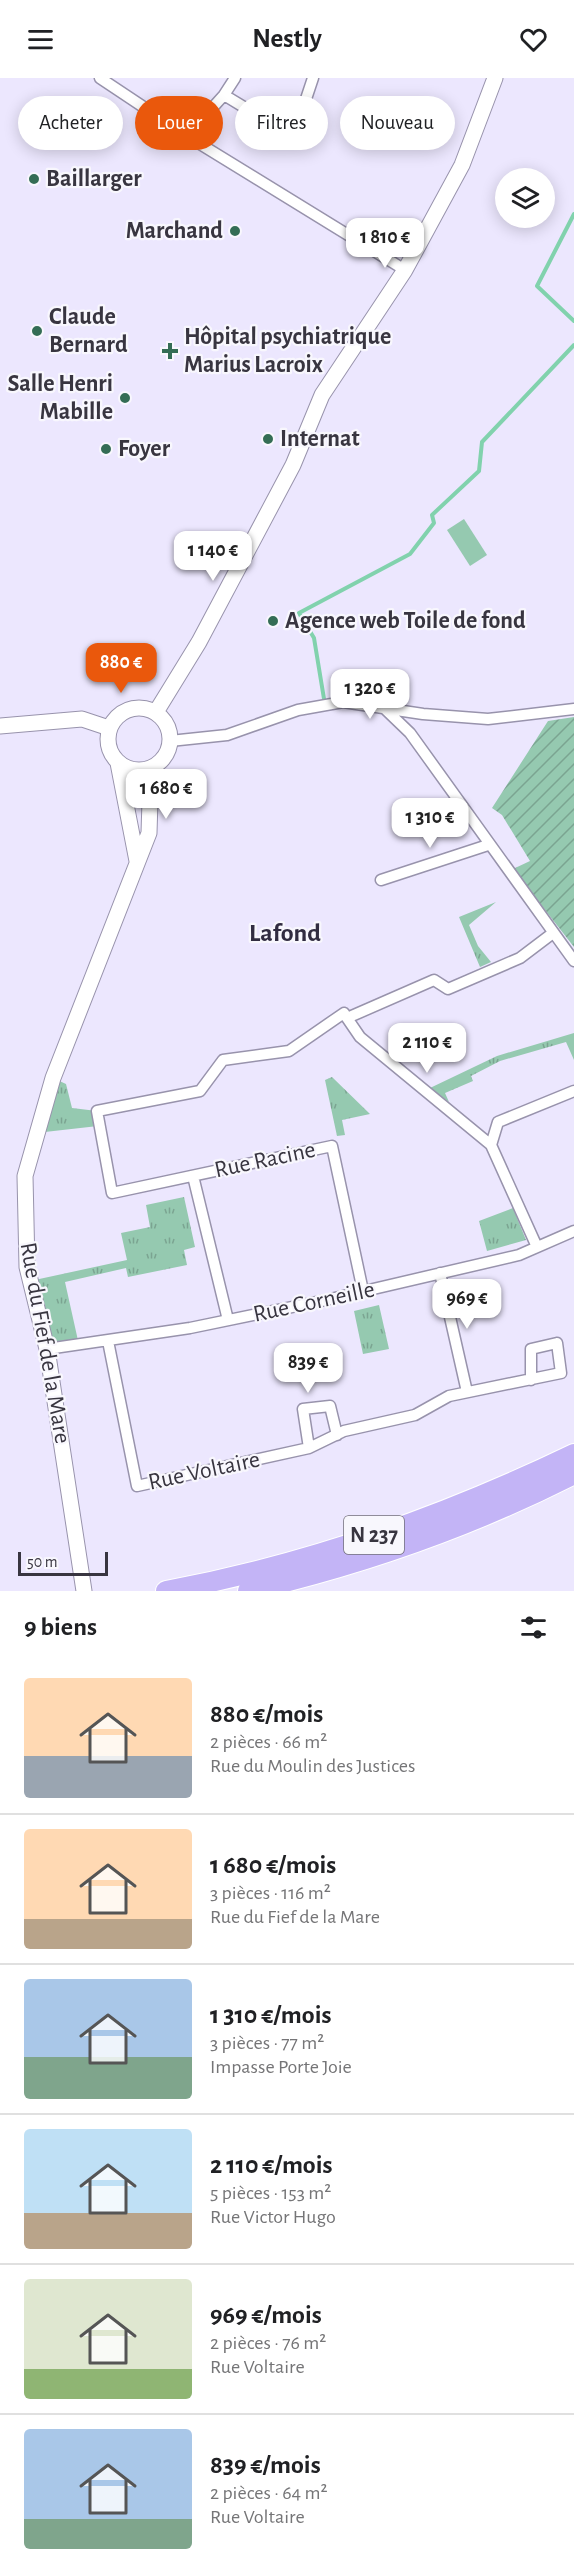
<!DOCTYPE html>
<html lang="fr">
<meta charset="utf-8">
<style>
:root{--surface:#fff;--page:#f2f2f2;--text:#202124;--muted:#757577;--line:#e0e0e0;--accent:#ea580c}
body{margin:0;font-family:"Alegreya Sans",sans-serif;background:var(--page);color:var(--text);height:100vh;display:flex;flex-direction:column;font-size:22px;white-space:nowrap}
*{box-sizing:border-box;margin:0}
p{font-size:20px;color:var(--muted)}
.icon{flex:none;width:33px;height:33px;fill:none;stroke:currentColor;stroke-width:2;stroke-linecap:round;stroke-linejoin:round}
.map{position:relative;height:1513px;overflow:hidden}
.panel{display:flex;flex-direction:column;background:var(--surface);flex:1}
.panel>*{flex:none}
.hud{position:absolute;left:18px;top:18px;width:538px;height:54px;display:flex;gap:12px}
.tools{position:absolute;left:495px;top:90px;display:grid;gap:12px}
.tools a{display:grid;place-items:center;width:60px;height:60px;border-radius:50%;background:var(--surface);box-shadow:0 3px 15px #0003;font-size:30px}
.scale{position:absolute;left:18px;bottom:15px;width:90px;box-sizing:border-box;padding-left:6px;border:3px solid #383540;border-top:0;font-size:16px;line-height:21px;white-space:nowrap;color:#383540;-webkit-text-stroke:4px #f8f7fd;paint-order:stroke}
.price{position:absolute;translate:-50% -51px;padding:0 14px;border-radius:12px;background:#fff;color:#222;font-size:20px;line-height:39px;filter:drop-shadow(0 2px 3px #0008)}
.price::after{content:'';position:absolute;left:50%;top:36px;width:18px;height:14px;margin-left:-9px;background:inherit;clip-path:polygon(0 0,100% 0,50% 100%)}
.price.current{background:var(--accent);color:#fff}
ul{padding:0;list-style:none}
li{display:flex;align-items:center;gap:18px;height:150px;padding:0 24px}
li+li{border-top:2px solid var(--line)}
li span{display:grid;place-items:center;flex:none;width:168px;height:120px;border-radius:6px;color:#555}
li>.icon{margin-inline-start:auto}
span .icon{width:72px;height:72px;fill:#fffc;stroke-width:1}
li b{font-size:26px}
h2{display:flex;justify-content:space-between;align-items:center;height:72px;padding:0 24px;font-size:26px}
.chip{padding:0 21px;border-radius:27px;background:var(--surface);box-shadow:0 3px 15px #0003;font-size:21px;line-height:54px}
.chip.current{background:var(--accent);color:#fff}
header{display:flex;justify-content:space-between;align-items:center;height:78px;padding:0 24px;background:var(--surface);font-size:27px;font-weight:700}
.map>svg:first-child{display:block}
.grass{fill:url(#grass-tufts)}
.garden{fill:url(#garden-furrows)}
.pitch{fill:#95c9b0}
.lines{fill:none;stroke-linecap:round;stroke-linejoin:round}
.stream{stroke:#81d2ad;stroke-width:4}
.street-casing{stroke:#9893ac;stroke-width:13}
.secondary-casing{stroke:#9893ac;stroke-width:17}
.highway-casing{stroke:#fff;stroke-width:22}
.street{stroke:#fff;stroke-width:10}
.secondary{stroke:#fff;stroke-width:15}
.highway{stroke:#c3b4f6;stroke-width:20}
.poi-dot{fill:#346d55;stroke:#f8f7fd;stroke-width:2}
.labels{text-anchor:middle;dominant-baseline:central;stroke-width:4.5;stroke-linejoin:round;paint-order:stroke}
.shield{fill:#f8f7fd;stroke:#726f79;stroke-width:1.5}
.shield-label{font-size:22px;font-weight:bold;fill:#383540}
.poi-label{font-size:24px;font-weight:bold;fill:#383540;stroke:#f8f7fd;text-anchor:start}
.street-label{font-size:24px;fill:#383540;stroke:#f8f7fd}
.neighbourhood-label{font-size:26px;font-weight:bold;fill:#312c41;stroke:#f8f7fd}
</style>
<header><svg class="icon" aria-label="menu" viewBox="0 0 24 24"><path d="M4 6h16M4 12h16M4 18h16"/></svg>Nestly<svg class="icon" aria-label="heart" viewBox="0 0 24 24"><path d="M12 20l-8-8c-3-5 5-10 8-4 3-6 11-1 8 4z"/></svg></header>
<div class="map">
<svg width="574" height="1513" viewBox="0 0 574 1513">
<defs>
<pattern id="grass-tufts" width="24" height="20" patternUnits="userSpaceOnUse" patternTransform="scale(1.5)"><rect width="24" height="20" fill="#95c9b0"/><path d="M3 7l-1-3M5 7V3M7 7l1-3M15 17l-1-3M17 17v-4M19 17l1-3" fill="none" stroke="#7ba491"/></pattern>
<pattern id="garden-furrows" width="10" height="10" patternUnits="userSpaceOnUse" patternTransform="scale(1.5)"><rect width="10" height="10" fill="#95c9b0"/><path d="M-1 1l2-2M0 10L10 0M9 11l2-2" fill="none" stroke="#7ba491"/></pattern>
</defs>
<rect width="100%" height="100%" fill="#ece7fe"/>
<path class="grass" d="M496,824L469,847L478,868L491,884L480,889L459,839Z
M574,955V982L566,964L500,983L471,998L473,1003L445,1015L449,1024L430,1010L497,978Z
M332,999L370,1036L342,1042L345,1057L337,1058L325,1002Z
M53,1000L66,1006L72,1030L97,1033L98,1048L36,1055Z
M184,1119L195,1169L184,1172L187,1187L128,1199L126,1190L65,1204L79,1267L47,1271L30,1203L127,1182L121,1155L150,1149L146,1127Z
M513,1130L526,1162L487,1173L479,1143Z
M379,1227L389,1271L363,1276L354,1233Z"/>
<path class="garden" d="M574,639V869L513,791L530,783L502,737L492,730L548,643Z"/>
<path class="pitch" d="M464,441L487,477L470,488L447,452Z"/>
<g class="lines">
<path class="stream" d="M574,136L537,208L574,243
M325,627L314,560L299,535L410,476L434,445L432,437L479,393L482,364L574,267"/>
<defs>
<path id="street" d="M100,0L187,58L405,192
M224,17L280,51L302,33L313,0
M187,58L224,17L235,0
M384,630L410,655L574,883
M170,663L227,657L298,632L343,624L423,636L488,641L574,631
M381,802L488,767
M347,940L360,959L491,1067
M193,1098L228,1242
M537,1169L491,1067L498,1044L574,1013
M440,1195L467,1314
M363,1213L332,1068L112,1115L97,1033L200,1013L223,982L289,973L344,935L347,940L434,902L448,911L520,880L553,855
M108,1263L137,1408L309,1370L344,1353L415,1337L449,1318L561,1295L557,1265L531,1271V1302
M47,1271L190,1250L326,1222L519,1177L574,1153
M309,1370L303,1331L330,1328L337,1357"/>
<path id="secondary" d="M108 661a31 31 0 1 1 62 0a31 31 0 1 1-62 0Z
M156,634L199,564L293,387L322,317L405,192L462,87L495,0
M0,648L82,641L109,650
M118,685L137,783
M84,1513L47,1271L27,1189L25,1098L53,1000L149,755L151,690"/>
<path id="highway" d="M166,1513C307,1487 445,1438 574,1376
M248,1513C360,1487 472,1448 574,1396"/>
</defs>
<use href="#street" class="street-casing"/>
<use href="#secondary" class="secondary-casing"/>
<use href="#highway" class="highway-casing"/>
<use href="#street" class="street"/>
<use href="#secondary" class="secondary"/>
<use href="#highway" class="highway"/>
</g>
<g class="poi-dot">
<circle cx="34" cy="101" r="6"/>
<circle cx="235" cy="153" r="6"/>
<circle cx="37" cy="253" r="6"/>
<path d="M167 264h6v6h6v6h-6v6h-6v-6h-6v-6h6z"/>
<circle cx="125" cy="320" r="6"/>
<circle cx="268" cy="361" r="6"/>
<circle cx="106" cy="371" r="6"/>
<circle cx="273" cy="543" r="6"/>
</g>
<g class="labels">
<rect class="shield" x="344" y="1438" width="60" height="38" rx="4.5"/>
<g class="shield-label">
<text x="374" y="1457">N 237</text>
</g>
<g class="poi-label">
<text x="46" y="101">Baillarger</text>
<text x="223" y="153" text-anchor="end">Marchand</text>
<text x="49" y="239">Claude<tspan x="49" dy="28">Bernard</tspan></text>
<text x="184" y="259">Hôpital psychiatrique<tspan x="184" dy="28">Marius Lacroix</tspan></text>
<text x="113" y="306" text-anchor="end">Salle Henri<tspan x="113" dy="28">Mabille</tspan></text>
<text x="280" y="361">Internat</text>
<text x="118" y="371">Foyer</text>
<text x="285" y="543">Agence web Toile de fond</text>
</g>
<g class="street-label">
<text transform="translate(265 1082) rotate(-12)">Rue Racine</text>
<text transform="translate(314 1224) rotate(-12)">Rue Corneille</text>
<text transform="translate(45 1265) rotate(80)">Rue du Fief de la Mare</text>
<text transform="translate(204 1393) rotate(-12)">Rue Voltaire</text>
</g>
<g class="neighbourhood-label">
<text x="285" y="855">Lafond</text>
</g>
</g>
</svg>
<div class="tools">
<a><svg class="icon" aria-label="layers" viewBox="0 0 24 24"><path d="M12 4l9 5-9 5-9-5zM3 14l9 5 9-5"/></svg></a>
</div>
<div class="scale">50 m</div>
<b class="price" style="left:385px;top:191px">1 810 €</b>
<b class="price" style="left:213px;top:504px">1 140 €</b>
<b class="price current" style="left:121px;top:616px">880 €</b>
<b class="price" style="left:370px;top:642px">1 320 €</b>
<b class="price" style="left:166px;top:742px">1 680 €</b>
<b class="price" style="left:430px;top:771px">1 310 €</b>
<b class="price" style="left:427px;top:996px">2 110 €</b>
<b class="price" style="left:467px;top:1252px">969 €</b>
<b class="price" style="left:308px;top:1316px">839 €</b>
<div class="hud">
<a class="chip">Acheter</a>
<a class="chip current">Louer</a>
<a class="chip">Filtres</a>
<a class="chip">Nouveau</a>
</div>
</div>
<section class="panel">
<h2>9 biens<svg class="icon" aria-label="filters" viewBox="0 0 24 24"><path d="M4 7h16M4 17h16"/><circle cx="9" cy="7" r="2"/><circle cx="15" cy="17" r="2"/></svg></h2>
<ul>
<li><span style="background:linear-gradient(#ffd9b3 65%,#9aa5b1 0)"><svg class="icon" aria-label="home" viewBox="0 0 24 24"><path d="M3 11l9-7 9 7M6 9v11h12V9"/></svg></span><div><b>880 €/mois</b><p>2 pièces · 66 m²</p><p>Rue du Moulin des Justices</p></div></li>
<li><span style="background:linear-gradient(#ffd9b3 75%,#b9a48a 0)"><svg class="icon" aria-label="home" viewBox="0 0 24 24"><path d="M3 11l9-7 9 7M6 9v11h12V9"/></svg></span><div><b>1 680 €/mois</b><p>3 pièces · 116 m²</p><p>Rue du Fief de la Mare</p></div></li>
<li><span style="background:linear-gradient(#a9c7e8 65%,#7fa58c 0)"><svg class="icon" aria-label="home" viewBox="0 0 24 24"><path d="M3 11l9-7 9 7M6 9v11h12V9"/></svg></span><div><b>1 310 €/mois</b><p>3 pièces · 77 m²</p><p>Impasse Porte Joie</p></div></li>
<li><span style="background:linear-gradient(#bfe0f5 70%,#b9a48a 0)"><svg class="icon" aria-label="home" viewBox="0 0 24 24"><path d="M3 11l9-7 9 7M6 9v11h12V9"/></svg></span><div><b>2 110 €/mois</b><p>5 pièces · 153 m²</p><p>Rue Victor Hugo</p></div></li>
<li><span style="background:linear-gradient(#dfe7d0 75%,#8fb573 0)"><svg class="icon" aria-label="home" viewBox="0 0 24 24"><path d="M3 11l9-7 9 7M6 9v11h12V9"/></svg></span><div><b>969 €/mois</b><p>2 pièces · 76 m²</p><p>Rue Voltaire</p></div></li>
<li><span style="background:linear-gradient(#a9c7e8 75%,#7fa58c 0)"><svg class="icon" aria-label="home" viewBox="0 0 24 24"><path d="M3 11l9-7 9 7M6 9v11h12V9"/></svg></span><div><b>839 €/mois</b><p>2 pièces · 64 m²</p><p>Rue Voltaire</p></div></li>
</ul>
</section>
